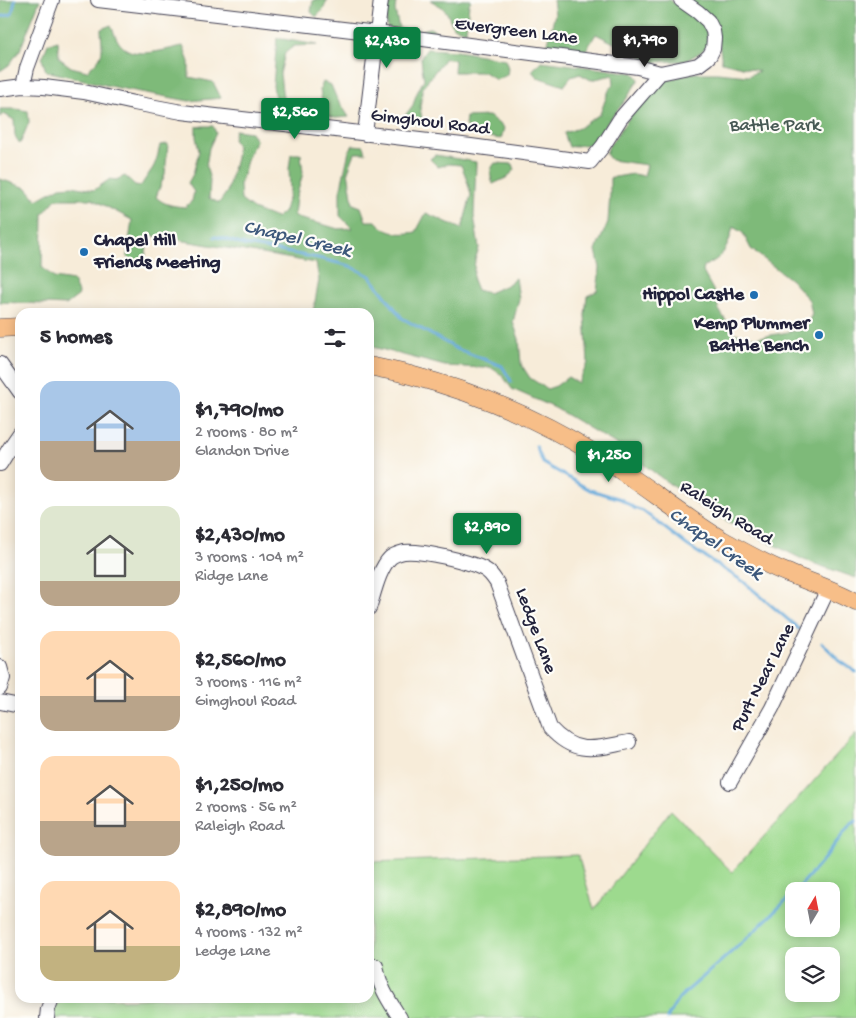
<!DOCTYPE html>
<meta charset="utf-8">
<style>
:root{--surface:#fff;--page:#f7f7f7;--text:#2b2b33;--muted:#7c7c81;--accent:#0b8043}
body{margin:0;font-family:"Gochi Hand",sans-serif;background:var(--page);color:var(--text);height:100vh;display:flex;flex-direction:column;font-size:19px;white-space:nowrap}
*{box-sizing:border-box;margin:0}
p{font-size:16px;color:var(--muted)}
.icon{flex:none;width:28px;height:28px;fill:none;stroke:currentColor;stroke-width:2;stroke-linecap:round;stroke-linejoin:round}
.map{position:relative;flex:1;overflow:hidden}
.panel{position:absolute;left:15px;top:308px;width:359px;height:695px;display:flex;flex-direction:column;background:var(--surface);border-radius:15px;box-shadow:0 2px 12px #0003}
.panel>*{flex:none}
.needle{width:32px;rotate:10deg}
.fabs{position:absolute;left:785px;top:882px;display:grid;gap:10px}
.fabs a{display:grid;place-items:center;width:55px;height:55px;border-radius:10px;background:var(--surface);box-shadow:0 2px 12px #0003;font-size:25px}
.price{position:absolute;translate:-50% -42px;padding:0 11px;border-radius:5px;background:var(--accent);color:#fff;font-size:16px;line-height:32px;filter:drop-shadow(0 1px 2px #0008)}
.price::after{content:'';position:absolute;left:50%;top:30px;width:15px;height:11px;margin-left:-8px;background:inherit;clip-path:polygon(0 0,100% 0,50% 100%)}
.price.selected{background:#222;color:#fff}
ul{padding:0;list-style:none}
li{display:flex;align-items:center;gap:15px;height:125px;padding:0 25px}
li span{display:grid;place-items:center;flex:none;width:140px;height:100px;border-radius:15px;color:#555}
li>.icon{margin-inline-start:auto}
span .icon{width:60px;height:60px;fill:#fffc;stroke-width:1}
li b{font-size:21px}
h2{display:flex;justify-content:space-between;align-items:center;height:60px;padding:0 25px;font-size:21px}
.map>svg:first-child{display:block}
.green{fill:#9dda8e;stroke:#607e64;fill-rule:evenodd}
.forest{fill:#7eba79;stroke:#506e5a;fill-rule:evenodd}
.lines{fill:none;stroke-linecap:round;stroke-linejoin:round}
.stream{stroke:#65a9da;stroke-width:3}
.minor-casing{stroke:#424053;stroke-width:16}
.major-casing{stroke:#424053;stroke-width:19}
.minor{stroke:#fff;stroke-width:14}
.major{stroke:#f7be88;stroke-width:18}
.poi-dot{fill:#1f6fb2;stroke:#fdfcf7;stroke-width:2}
.labels{text-anchor:middle;dominant-baseline:central;stroke-width:4.5;stroke-linejoin:round;paint-order:stroke}
.street-label{font-size:19px;fill:#22223b;stroke:#fdfcf7}
.park-label{font-size:19px;fill:#475954;stroke:#fdfcf7}
.poi-label{font-size:19px;font-weight:bold;fill:#22223b;stroke:#fdfcf7;text-anchor:end}
.water-label{font-size:20px;font-style:italic;fill:#3d587b;stroke:#fdfcf7}
</style>
<div class="map">
<svg width="856" height="1018" viewBox="0 0 856 1018">
<rect width="100%" height="100%" fill="#fdfcf7"/>
<filter id="ink" filterUnits="userSpaceOnUse"><feTurbulence type="fractalNoise" baseFrequency=".02" numOctaves="2"/><feDisplacementMap in="SourceGraphic" scale="10" xChannelSelector="R" yChannelSelector="G"/><feConvolveMatrix kernelMatrix="1 2 1 2 8 2 1 2 1" color-interpolation-filters="sRGB"/></filter>
<filter id="wash" filterUnits="userSpaceOnUse"><feTurbulence type="fractalNoise" baseFrequency=".0096" numOctaves="4" result="noise"/><feDisplacementMap in="SourceGraphic" scale="20" xChannelSelector="R" yChannelSelector="G"/><feGaussianBlur stdDeviation="1.12" result="paint"/><feColorMatrix in="noise" values="0 0 0 0 0 0 0 0 0 0 0 0 0 0 0 0 0 1.4 0 .05"/><feComposite in="paint" operator="in"/></filter>
<g filter="url(#wash)">
<rect width="100%" height="100%" fill="#f7ecd9"/>
<path class="green" d="M856,734V1018H50L56,1005L66,998H110L123,1000L143,999L151,998H369V862L578,855L594,910L671,810L732,872ZM794,891H831V929H794ZM794,956H831V994H794Z"/>
<path class="forest" d="M0,0H40L20,50L9,65L0,71Z
M313,0H327L324,8L316,17L311,12Z
M430,0H471L469,4L466,31L453,27L447,13L442,7Z
M553,0H670L702,22L707,33L708,45L701,52L685,61L652,62L596,34L586,50L546,51L555,14Z
M690,0H856V578L804,560L742,529L698,505L616,444L555,408L512,389L502,375L490,367L484,368L445,366L369,346V312H313L319,280L316,263L149,235L144,265L134,264L127,256L132,220L92,199H56L43,214L42,267L54,278L73,281L79,295L66,305L0,302V179L27,188L37,200L60,187L72,186L94,190L110,179L116,180L125,176L135,185L141,186C144,180 147,177 150,172C156,165 158,154 160,145L168,144L165,174L156,197C164,205 174,206 185,207L192,201L194,192L188,183L193,174L199,151L196,137V127L203,126H213L216,133L209,148L206,166L210,180L209,198L219,203L227,192L236,158L237,146L233,139L235,130L251,132L256,140L248,157L240,185L241,200L253,209L276,218L285,211L290,190L289,169L291,154H301L303,173L296,198L294,215L301,219L325,225L338,229L352,228L340,216V192L349,151L353,145L364,146L366,153H355L348,171L353,204L361,207L366,221H376C387,234 399,235 416,232L426,213L462,229L471,195L466,177L461,165L449,164L438,167L430,159L435,155L476,162L474,216L479,248L475,260L473,280L477,290L488,293L507,285L516,278L519,299L513,322L519,339L521,364L530,378L547,389L556,386L568,377L578,383L588,363L585,315L587,296L597,291L600,268L596,250L608,222L610,194V178L633,174L644,176L647,165L611,160L606,154L609,146L646,94L661,82L691,73H717L748,76L759,71L722,62L718,36ZM733,227L743,233L751,249L791,280L809,300L812,314L805,329L755,338L734,333L719,310L713,290L703,272L704,266C724,258 728,247 733,227Z
M396,2L395,10L399,28L418,31L430,28L437,32L435,36L394,32L387,27L386,13L389,5Z
M111,25C114,32 116,40 122,46C136,60 166,49 183,46L189,62V77L213,82L221,98L189,101L114,87L46,71L42,59L48,44L58,41L59,58L71,67L87,71C106,54 102,53 101,29Z
M277,38L317,45L294,46L285,53L280,74L284,107L277,108L273,86Z
M427,49L457,51L505,59L508,68L507,75L496,80L484,72H454L455,60L445,58L423,87L420,107L422,119L417,124L404,117L413,105L416,95L424,79L422,68L421,57Z
M541,61L634,73L639,79L625,101L590,144L569,147L564,133L579,128L600,114L609,90L614,84L613,75L591,80L580,74L571,77L564,86L537,77L532,71Z
M323,82L331,85L336,97L349,117L335,118L318,113L322,101L320,90Z
M0,109H16L28,111L29,122L20,144L15,136L14,120L4,114L0,117Z
M489,116L504,128L501,139L470,134L465,125L466,117Z
M495,163L513,164L515,170L506,178L493,184C490,176 489,170 495,163Z"/>
<g class="lines">
<path class="stream" d="M0,17L12,14L15,0
M214,237C227,237 239,246 252,246L318,258L350,266L370,276L402,318L457,349L502,366L510,379L511,382
M536,446L543,463L590,490L621,499L634,508L643,511L688,546L744,582L799,629
M822,643L840,661L856,672
M796,891L823,860L849,826L856,821
M667,1018L679,998L745,940L794,893"/>
</g>
</g>
<g filter="url(#ink)">
<g class="lines">
<defs>
<path id="minor" d="M98,0L377,33L638,67L660,73
M23,86L27,68L52,0
M0,89L23,86L44,87L84,92L134,103L182,112L471,146L590,162L603,146L620,119L660,73L698,65L706,59L710,55L713,49L714,38L713,31L708,21L698,12L681,0
M365,134L381,0
M0,364L20,392
M0,464L11,446L20,433
M369,608C374,593 379,569 390,558C393,555 400,553 404,552C421,550 468,561 484,569C490,572 493,577 497,583L550,728C576,757 596,748 629,742
M0,667L3,678L0,688
M0,702L20,706
M730,782L772,708L828,589
M376,966C380,988 388,999 400,1018
M47,1018L48,1009L52,998"/>
<path id="major" d="M0,328L20,327
M369,366C382,369 396,371 410,375C475,392 539,419 597,455C640,481 679,514 722,540C744,552 766,565 790,574C812,583 835,590 856,602"/>
</defs>
<use href="#minor" class="minor-casing"/>
<use href="#major" class="major-casing"/>
<use href="#minor" class="minor"/>
<use href="#major" class="major"/>
</g>
</g>
<g class="poi-dot">
<circle cx="84" cy="252" r="5"/>
<circle cx="754" cy="295" r="5"/>
<circle cx="819" cy="335" r="5"/>
</g>
<g class="labels">
<g class="street-label">
<text transform="translate(516 32) rotate(7)">Evergreen Lane</text>
<text transform="translate(430 123) rotate(7)">Gimghoul Road</text>
<text transform="translate(726 514) rotate(32)">Raleigh Road</text>
<text transform="translate(535 631) rotate(70)">Ledge Lane</text>
<text transform="translate(764 678) rotate(-63)">Purt Near Lane</text>
</g>
<g class="park-label">
<text x="775" y="126">Battle Park</text>
</g>
<g class="poi-label">
<text x="94" y="241" text-anchor="start">Chapel Hill<tspan x="94" dy="22">Friends Meeting</tspan></text>
<text x="744" y="295">Hippol Castle</text>
<text x="809" y="324">Kemp Plummer<tspan x="809" dy="22">Battle Bench</tspan></text>
</g>
<g class="water-label">
<text transform="translate(297 240) rotate(13)">Chapel Creek</text>
<text transform="translate(715 545) rotate(35)">Chapel Creek</text>
</g>
</g>
</svg>
<div class="fabs">
<a><svg class="needle" viewBox="-14 -14 28 28"><path d="M0-13l5 13h-10z" fill="#e53935"/><path d="M0 13l5-13h-10z" fill="#7c7c81"/></svg></a>
<a><svg class="icon" aria-label="layers" viewBox="0 0 24 24"><path d="M12 4l9 5-9 5-9-5zM3 14l9 5 9-5"/></svg></a>
</div>
<b class="price selected" style="left:645px;top:68px">$1,790</b>
<b class="price" style="left:387px;top:69px">$2,430</b>
<b class="price" style="left:295px;top:140px">$2,560</b>
<b class="price" style="left:609px;top:483px">$1,250</b>
<b class="price" style="left:487px;top:555px">$2,890</b>
<section class="panel">
<h2>5 homes<svg class="icon" aria-label="filters" viewBox="0 0 24 24"><path d="M4 7h16M4 17h16"/><circle cx="9" cy="7" r="2"/><circle cx="15" cy="17" r="2"/></svg></h2>
<ul>
<li><span style="background:linear-gradient(#a9c7e8 60%,#b9a48a 0)"><svg class="icon" aria-label="home" viewBox="0 0 24 24"><path d="M3 11l9-7 9 7M6 9v11h12V9"/></svg></span><div><b>$1,790/mo</b><p>2 rooms · 80 m²</p><p>Glandon Drive</p></div></li>
<li><span style="background:linear-gradient(#dfe7d0 75%,#b9a48a 0)"><svg class="icon" aria-label="home" viewBox="0 0 24 24"><path d="M3 11l9-7 9 7M6 9v11h12V9"/></svg></span><div><b>$2,430/mo</b><p>3 rooms · 104 m²</p><p>Ridge Lane</p></div></li>
<li><span style="background:linear-gradient(#ffd9b3 65%,#b9a48a 0)"><svg class="icon" aria-label="home" viewBox="0 0 24 24"><path d="M3 11l9-7 9 7M6 9v11h12V9"/></svg></span><div><b>$2,560/mo</b><p>3 rooms · 116 m²</p><p>Gimghoul Road</p></div></li>
<li><span style="background:linear-gradient(#ffd9b3 65%,#b9a48a 0)"><svg class="icon" aria-label="home" viewBox="0 0 24 24"><path d="M3 11l9-7 9 7M6 9v11h12V9"/></svg></span><div><b>$1,250/mo</b><p>2 rooms · 56 m²</p><p>Raleigh Road</p></div></li>
<li><span style="background:linear-gradient(#ffd9b3 65%,#c2b280 0)"><svg class="icon" aria-label="home" viewBox="0 0 24 24"><path d="M3 11l9-7 9 7M6 9v11h12V9"/></svg></span><div><b>$2,890/mo</b><p>4 rooms · 132 m²</p><p>Ledge Lane</p></div></li>
</ul>
</section>
</div>
